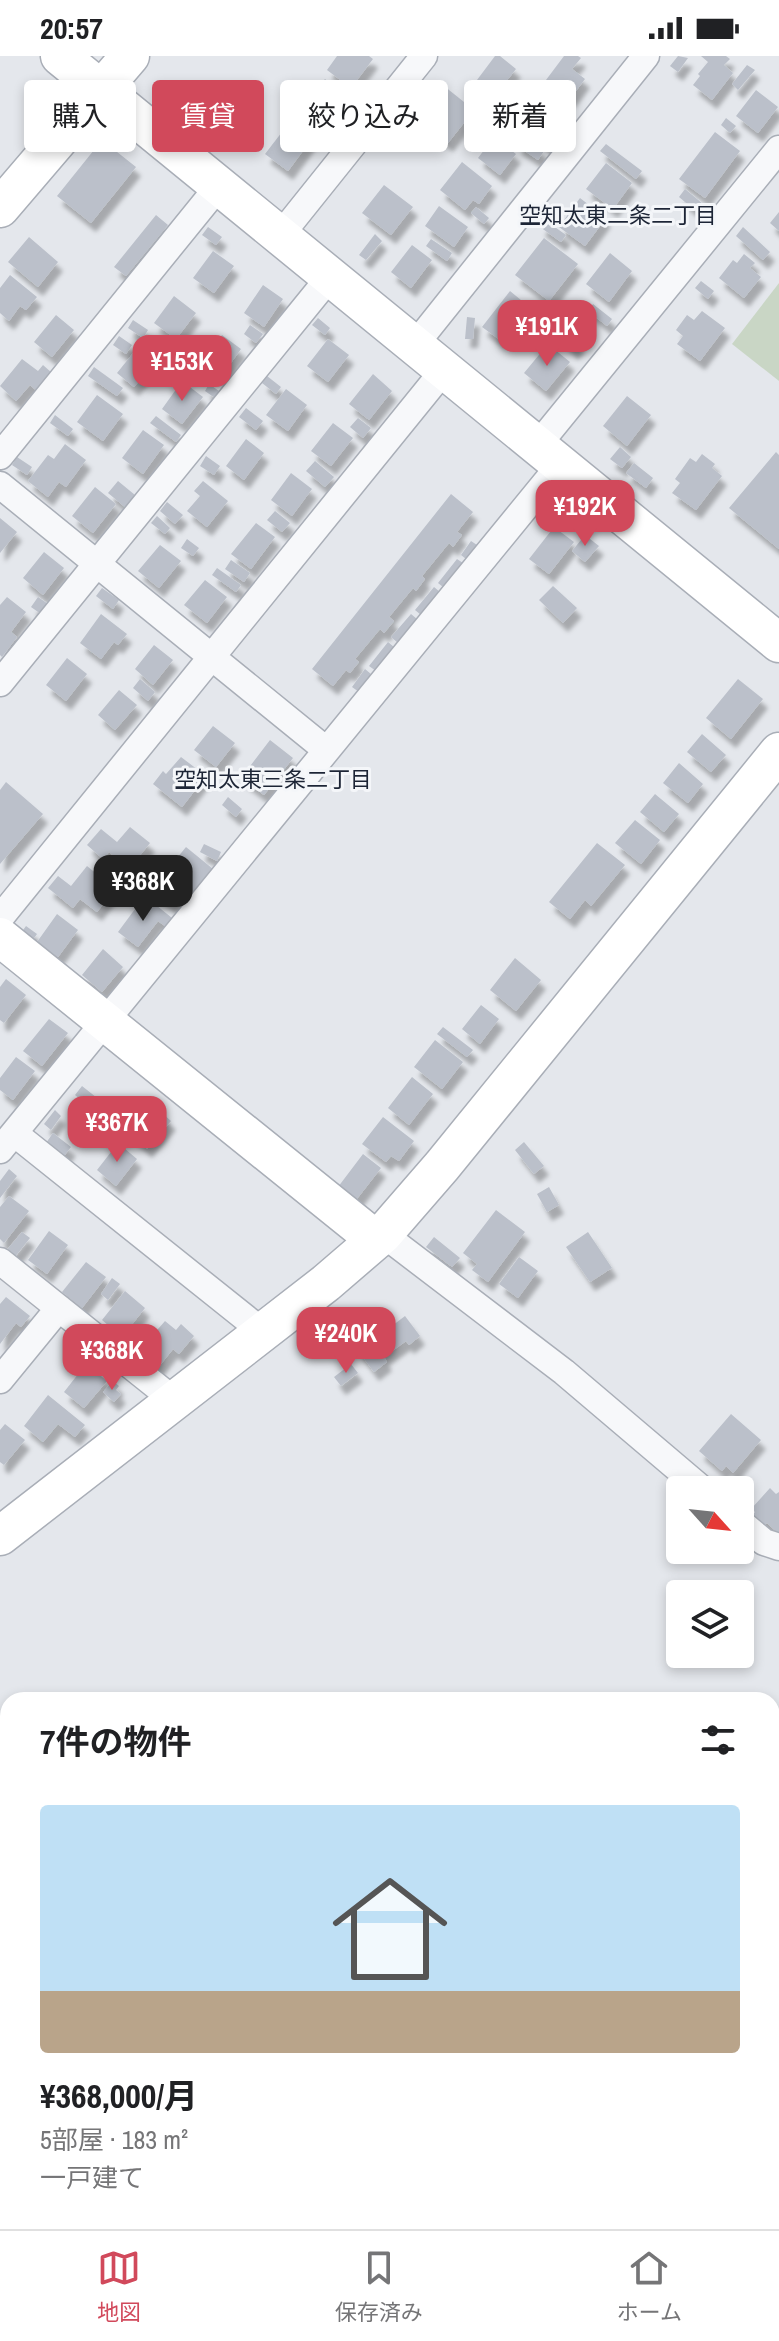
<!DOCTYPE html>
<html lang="ja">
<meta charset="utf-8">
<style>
:root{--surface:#fff;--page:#f6f6f6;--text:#202124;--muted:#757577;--line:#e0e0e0;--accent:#d1495b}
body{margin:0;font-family:"Archivo Narrow","Noto Sans JP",sans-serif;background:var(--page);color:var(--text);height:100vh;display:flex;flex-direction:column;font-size:30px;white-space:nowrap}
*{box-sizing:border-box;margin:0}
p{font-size:26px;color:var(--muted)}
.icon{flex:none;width:44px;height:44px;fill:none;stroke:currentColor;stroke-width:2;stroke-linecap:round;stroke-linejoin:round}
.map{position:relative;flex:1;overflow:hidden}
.drawer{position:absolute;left:0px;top:1636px;width:780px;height:538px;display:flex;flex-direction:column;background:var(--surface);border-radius:24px 24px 0 0;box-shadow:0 4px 12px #0003}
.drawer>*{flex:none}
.banner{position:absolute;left:24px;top:24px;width:732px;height:72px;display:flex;gap:16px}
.needle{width:52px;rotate:117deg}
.tools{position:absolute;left:666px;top:1420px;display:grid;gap:16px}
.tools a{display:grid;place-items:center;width:88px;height:88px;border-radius:8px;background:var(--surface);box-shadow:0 4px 12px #0003;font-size:40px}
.price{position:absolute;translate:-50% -68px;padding:0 18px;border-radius:16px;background:var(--accent);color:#fff;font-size:26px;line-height:52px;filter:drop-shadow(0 2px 4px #0008)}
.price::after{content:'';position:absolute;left:50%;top:48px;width:24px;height:18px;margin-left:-12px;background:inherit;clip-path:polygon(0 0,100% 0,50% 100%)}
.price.current{background:#222;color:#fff}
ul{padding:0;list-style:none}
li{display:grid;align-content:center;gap:16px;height:424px;padding:0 40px}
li+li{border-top:2px solid var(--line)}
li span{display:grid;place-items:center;height:248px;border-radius:8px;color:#555}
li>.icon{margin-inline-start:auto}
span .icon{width:144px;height:144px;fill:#fffc;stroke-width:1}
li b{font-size:34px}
h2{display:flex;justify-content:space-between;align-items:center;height:96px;padding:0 40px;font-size:34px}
.pill{padding:0 28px;border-radius:8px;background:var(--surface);box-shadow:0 4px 12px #0003;font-size:28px;line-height:72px}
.pill.current{background:var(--accent);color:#fff}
.status{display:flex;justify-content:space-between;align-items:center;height:56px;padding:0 40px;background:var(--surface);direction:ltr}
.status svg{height:22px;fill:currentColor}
.dock{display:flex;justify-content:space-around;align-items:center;height:112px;border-top:2px solid var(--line);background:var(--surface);font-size:22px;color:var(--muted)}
.dock a{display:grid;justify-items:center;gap:4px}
.dock .current{color:var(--accent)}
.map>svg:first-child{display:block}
.green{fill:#c9d6c5}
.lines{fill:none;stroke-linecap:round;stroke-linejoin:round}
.stream{stroke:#9fb4cc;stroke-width:7}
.building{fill:#bbc0ca;filter:url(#shadow)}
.street-casing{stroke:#a9aeb7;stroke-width:29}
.secondary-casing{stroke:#a9aeb7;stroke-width:41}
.street{stroke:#f7f8fa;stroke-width:26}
.secondary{stroke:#fff;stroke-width:38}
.labels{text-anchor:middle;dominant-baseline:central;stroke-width:6;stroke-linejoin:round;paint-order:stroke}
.neighbourhood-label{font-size:22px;fill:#1d2536;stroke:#f4f6f9}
</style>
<div class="status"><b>20:57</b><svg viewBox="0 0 49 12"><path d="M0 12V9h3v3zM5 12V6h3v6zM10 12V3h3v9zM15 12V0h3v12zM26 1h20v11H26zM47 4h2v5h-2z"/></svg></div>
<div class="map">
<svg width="779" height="2173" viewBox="0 0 779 2173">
<defs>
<filter id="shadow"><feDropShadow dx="5" dy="9" stdDeviation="2" flood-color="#0004"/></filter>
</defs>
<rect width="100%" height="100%" fill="#e4e7ec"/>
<path class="green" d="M779,227V325L732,288Z"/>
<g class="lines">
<path class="stream" d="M772,1728L779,1729"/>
</g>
<path class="building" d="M337,0H369L373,3L351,32L327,14Z
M495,0H500L516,13L490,46L471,32Z
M564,0H578L581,2L572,13L585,23L570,43L546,24Z
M678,0L688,2L678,16L670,10Z
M701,0H726L730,3L724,9L733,17L712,44L693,29L700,20L698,18L708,6Z
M747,9L755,14L738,34L732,28Z
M325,23L353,46L342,60L334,54L320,72L299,55Z
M444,30L474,54L448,87L422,67L435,50L431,46Z
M536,30L558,46L535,77L513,62Z
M756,34L778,51L758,77L736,60Z
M726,62L736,70L730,77L721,69Z
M292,63L314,80L288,115L265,98Z
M543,75L554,84L549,92L537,83Z
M715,76L740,95L705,142L679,123Z
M522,80L544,95L538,104L516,89Z
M494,81L516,98L500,119L478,102Z
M102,84L136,111L91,167L57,140Z
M606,88L642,115L636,123L600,95Z
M462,106L492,130L479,148L473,144L465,154L440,134Z
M606,107L632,127L613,153L586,133Z
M384,129L413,151L391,179L362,157Z
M685,133L703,148L697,156L679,141Z
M580,142L606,162L585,190L559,171Z
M439,150L468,171L454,191L425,170Z
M476,151L489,162L484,168L471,157Z
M779,156V175L770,167Z
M156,159L168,169L126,220L114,211Z
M545,164L566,179L561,186L540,171Z
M208,171L222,181L216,189L202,179Z
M743,171L770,196L763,204L736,180Z
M375,178L382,185L366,204L359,199Z
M29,181L58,206L38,231L8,206Z
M544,182L578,208L549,245L515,219Z
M431,183L452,197L447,205L426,190Z
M412,189L432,204L411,232L391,216Z
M213,195L234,210L214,237L193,222Z
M610,197L632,215L609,246L586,228Z
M744,198L755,207L750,212L761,221L744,242L719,222L733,204L737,207Z
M10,219L37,241L26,254L20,250L9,265L0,257V232Z
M701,225L714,235L708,243L695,232Z
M263,229L283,243L264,271L244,257Z
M510,235L527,249L500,284L482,271Z
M174,240L196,257L176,283L154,267Z
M593,248L612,263L607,270L588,255Z
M702,255L725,272L700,305L677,288L683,280L676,274L687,259L694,264Z
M56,259L74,274L52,301L34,286Z
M467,261L475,262L473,283H465Z
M318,262L330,272L325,279L312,269Z
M133,264L148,274L143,282L128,272Z
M250,269L263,278L256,287L244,278Z
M568,278L580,288L573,295L562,284Z
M222,279L241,293L220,322L201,307Z
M119,280L132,289L126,298L113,289Z
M328,283L349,299L328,326L307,310Z
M548,288L570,306L546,335L524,317Z
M138,291L156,305L134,331L117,317Z
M22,303L38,315L43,309L52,317L38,336L30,329L16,345L0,330Z
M94,311L123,332L117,340L88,320Z
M373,318L392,335L369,364L349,348Z
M267,320L281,331L276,338L262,327Z
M182,325L203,341L182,368L162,353Z
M209,328L219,335L215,342L205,335Z
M286,333L307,349L288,375L266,359Z
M97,339L123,358L103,385L77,366Z
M627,340L651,359L627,390L603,370Z
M246,352L263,365L256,374L239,361Z
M55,359L73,373L68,380L50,367Z
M156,360L181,379L176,386L150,367Z
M358,362L371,372L363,382L350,371Z
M333,367L353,382L331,410L311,395Z
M143,374L164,389L143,418L122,402Z
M246,383L264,397L244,424L226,410Z
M65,388L86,404L66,431L59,426L48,441L28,425L48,399L54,403Z
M620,391L631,401L622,412L610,403Z
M776,396L779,399V493L729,452Z
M702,398L715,408L712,412L722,420L696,454L672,437L680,427L675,423L690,402L696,406Z
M206,400L220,410L214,419L200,410Z
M17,401L32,411L27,419L12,409Z
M315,405L334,421L325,431L306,415Z
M634,407L653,422L646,432L626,417Z
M291,417L312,433L292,460L271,444Z
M118,425L135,439L125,451L108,437Z
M203,425L228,445L207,471L187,455L200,440L194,435Z
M95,431L116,448L93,477L72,460Z
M451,438L473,456L457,476L462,479L453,491L449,487L422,520L425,523L416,535L413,532L389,561L394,565L384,577L380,573L355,603L359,606L350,617L346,614L333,630L312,613Z
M167,446L183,459L175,468L160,455Z
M275,455L290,467L282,476L267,464Z
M157,460L170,472L165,478L151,467Z
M0,462L17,476L0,497Z
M256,467L275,481L251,513L231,498Z
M554,471L574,486L549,518L529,503Z
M585,479L599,490L585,506L572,495Z
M187,483L199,492L193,500L181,492Z
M471,485L477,489L466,503L461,499Z
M160,489L181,505L159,532L138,515Z
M44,496L64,512L43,539L23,522Z
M457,503L463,507L443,531L438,527Z
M231,504L250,517L244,526L225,513Z
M217,512L241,529L236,536L212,519Z
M205,524L227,541L207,567L184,549Z
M553,530L577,552L563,567L539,544Z
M434,531L440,536L421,559L415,554Z
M102,532L119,544L113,553L96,540Z
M7,541L26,556L11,576L17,581L2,601L0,599V549Z
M38,541L48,548L41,558L31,551Z
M101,558L127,578L118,589L114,586L101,603L80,587Z
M411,558L417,563L398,587L391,581Z
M388,586L394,591L376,615L369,610Z
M154,589L173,604L153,629L135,613Z
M67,602L87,618L66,645L46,629Z
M365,613L371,618L359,636L352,631Z
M140,623L155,636L148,645L133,632Z
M738,623L763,643L731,683L706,662Z
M119,634L137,649L115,674L98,659Z
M213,670L235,687L216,711L194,694Z
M702,678L726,699L711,716L687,696Z
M270,684L293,702L264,739L241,722Z
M181,701L206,720L182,751L153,728L163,715L166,718Z
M679,707L703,728L688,747L663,727Z
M6,726L43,758L0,808V734Z
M655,738L679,758L664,776L640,756Z
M228,741L242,753L236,761L222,749Z
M635,764L660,784L641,808L615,787Z
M130,771L150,787L129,813L109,796L103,803L87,789L101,773L117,786Z
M597,787L625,809L591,850L585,844L570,863L549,846Z
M204,788L221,796L217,805L200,796Z
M186,791L213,813L192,839L186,834L172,850L151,834Z
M87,810L115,833L97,856L80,843L73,852L48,832L58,820L71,830Z
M151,845L172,862L165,870L158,865L138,891L118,876L138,849L144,854Z
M57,858L78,874L58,901L37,886Z
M26,870L37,878L32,885L21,877Z
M103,893L123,911L102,936L82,919Z
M515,902L541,924L516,955L490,934Z
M6,923L26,939L4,967L0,964V931Z
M481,949L499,963L480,988L462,973Z
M49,963L68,977L42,1010L23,995Z
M443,971L473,994L467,1001L437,978Z
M435,984L463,1006L442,1033L414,1011Z
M16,1001L35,1015L13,1044L0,1034V1022Z
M412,1021L433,1038L409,1069L388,1052Z
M82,1030L111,1053L104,1062L75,1039Z
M144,1041L171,1065L147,1093L128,1076L141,1061L133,1054Z
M55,1054L61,1060L51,1074L44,1068Z
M383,1061L414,1085L399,1105L391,1100L386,1106L362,1088Z
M53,1077L71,1091L64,1100L46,1087Z
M524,1086L544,1110L534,1118L515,1094Z
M118,1087L137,1103L116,1130L97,1114Z
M363,1098L381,1112L356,1144L338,1131Z
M9,1113L17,1120L0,1142V1125Z
M549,1131L559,1149L547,1156L537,1138Z
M9,1140L29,1155L4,1187L0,1183V1151Z
M496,1154L525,1176L488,1226L472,1214L477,1208L463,1197Z
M49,1175L68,1189L47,1218L28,1204Z
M22,1176L30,1182L14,1202L6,1195Z
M588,1176L612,1212L590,1226L566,1191Z
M434,1181L460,1202L452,1211L426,1191Z
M519,1201L538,1215L518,1242L499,1228Z
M86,1206L106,1221L82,1252L62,1236Z
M112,1222L120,1228L108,1244L101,1238Z
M125,1235L145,1252L122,1281L102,1264Z
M6,1241L30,1260L21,1271L16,1267L0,1288V1248Z
M405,1260L420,1280L409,1289L406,1285L384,1301L387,1306L374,1316L353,1288L379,1269L384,1276Z
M165,1265L176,1274L181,1268L194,1280L179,1298L173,1293L157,1313L138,1296Z
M133,1273L141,1280L130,1294L122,1287Z
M86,1308L107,1325L84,1352L64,1336Z
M351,1308L358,1317L341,1330L334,1321Z
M113,1325L119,1330L116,1334L121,1338L114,1346L103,1336Z
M48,1339L85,1369L75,1381L58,1368L43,1386L24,1370Z
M731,1358L761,1384L733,1417L726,1410L722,1415L699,1395Z
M5,1368L25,1384L4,1409L0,1406V1374Z
M770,1432L776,1438L779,1436V1478L767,1467L759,1475L747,1464L755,1456L751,1453Z"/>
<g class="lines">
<defs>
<path id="street" d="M279,181L424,0
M414,290L646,0
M537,390L779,93
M0,400L218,131
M0,429L325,693
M0,627L329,222
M0,862L444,314
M14,1077L263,1276
M0,1094L560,409
M383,1178L564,1316L703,1434
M0,1205L175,1345
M0,1324L59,1252
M740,1466L764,1486L779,1491
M0,2167L11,2173"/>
<path id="secondary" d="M60,0L779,587
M0,152L130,0
M0,881L376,1184
M0,1480L326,1227L383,1178L442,1110L779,696"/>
</defs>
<use href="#street" class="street-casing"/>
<use href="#secondary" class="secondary-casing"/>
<use href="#street" class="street"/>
<use href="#secondary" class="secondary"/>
</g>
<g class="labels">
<g class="neighbourhood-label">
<text x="618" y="159">空知太東二条二丁目</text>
<text x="273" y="723">空知太東三条二丁目</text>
</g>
</g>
</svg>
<div class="tools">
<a><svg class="needle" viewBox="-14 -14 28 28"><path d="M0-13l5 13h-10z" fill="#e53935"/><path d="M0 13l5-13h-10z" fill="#757577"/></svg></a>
<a><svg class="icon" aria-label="layers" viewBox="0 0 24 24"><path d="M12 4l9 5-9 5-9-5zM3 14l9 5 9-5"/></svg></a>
</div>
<b class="price" style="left:547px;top:312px">¥191K</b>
<b class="price" style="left:182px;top:347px">¥153K</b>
<b class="price" style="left:585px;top:492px">¥192K</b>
<b class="price current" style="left:143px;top:867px">¥368K</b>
<b class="price" style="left:117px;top:1108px">¥367K</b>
<b class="price" style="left:346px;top:1319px">¥240K</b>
<b class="price" style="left:112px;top:1336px">¥368K</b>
<div class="banner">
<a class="pill">購入</a>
<a class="pill current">賃貸</a>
<a class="pill">絞り込み</a>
<a class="pill">新着</a>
</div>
<section class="drawer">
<h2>7件の物件<svg class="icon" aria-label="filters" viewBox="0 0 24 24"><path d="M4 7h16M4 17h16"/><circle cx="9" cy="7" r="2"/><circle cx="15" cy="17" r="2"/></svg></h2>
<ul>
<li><span style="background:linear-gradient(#bfe0f5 75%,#b9a48a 0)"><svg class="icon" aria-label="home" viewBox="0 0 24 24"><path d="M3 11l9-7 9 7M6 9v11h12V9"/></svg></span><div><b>¥368,000/月</b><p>5部屋 · 183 m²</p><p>一戸建て</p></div></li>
</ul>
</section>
</div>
<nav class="dock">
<a class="current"><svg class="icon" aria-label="map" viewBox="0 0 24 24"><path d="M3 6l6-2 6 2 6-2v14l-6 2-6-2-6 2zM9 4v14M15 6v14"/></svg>地図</a>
<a><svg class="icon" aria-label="saved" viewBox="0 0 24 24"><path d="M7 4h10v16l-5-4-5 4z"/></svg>保存済み</a>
<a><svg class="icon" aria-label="home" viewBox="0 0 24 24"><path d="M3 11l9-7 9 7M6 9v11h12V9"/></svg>ホーム</a>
</nav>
